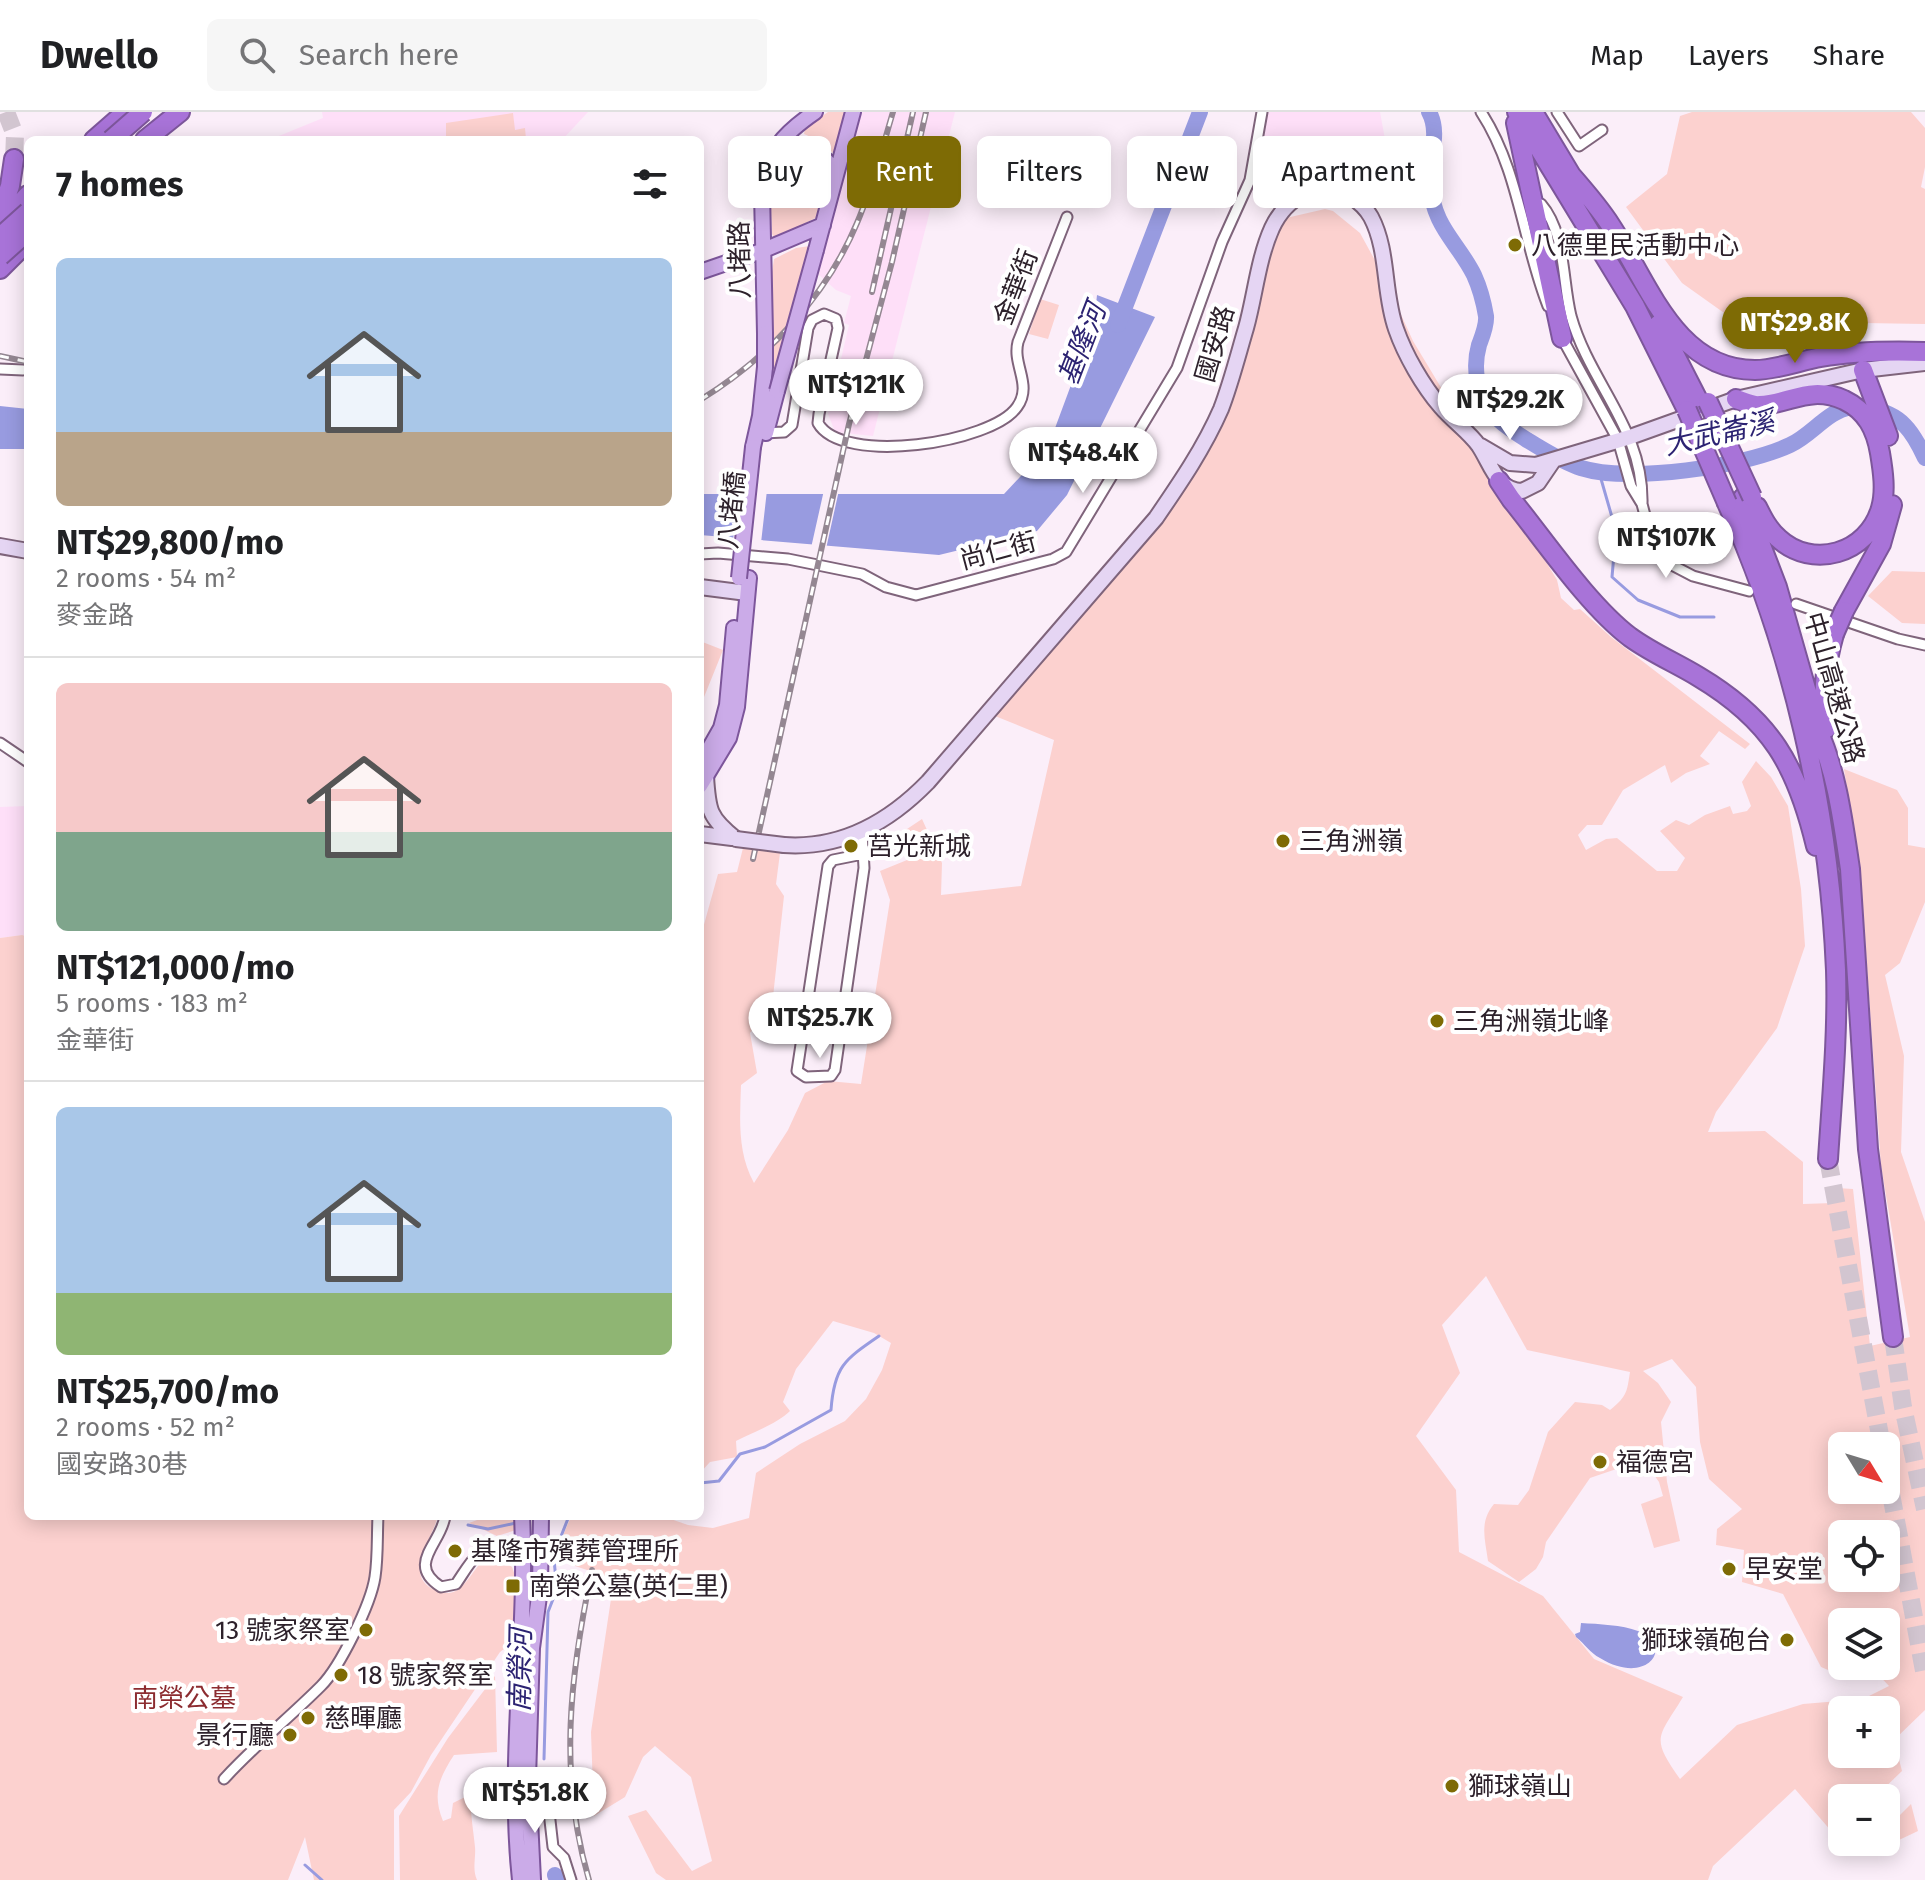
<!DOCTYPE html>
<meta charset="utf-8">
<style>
:root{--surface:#fff;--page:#f6f6f6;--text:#202124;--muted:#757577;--line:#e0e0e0;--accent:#7e6b05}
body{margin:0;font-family:"Fira Sans","Noto Sans TC",sans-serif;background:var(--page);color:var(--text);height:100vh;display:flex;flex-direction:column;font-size:30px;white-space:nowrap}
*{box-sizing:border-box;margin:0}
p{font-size:26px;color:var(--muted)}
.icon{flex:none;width:44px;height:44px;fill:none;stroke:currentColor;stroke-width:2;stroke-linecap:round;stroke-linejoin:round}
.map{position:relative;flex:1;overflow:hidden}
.sheet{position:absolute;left:24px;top:24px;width:680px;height:1384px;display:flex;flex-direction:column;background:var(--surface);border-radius:12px;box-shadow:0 4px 20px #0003}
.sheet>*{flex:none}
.hud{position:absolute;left:728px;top:24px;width:760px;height:72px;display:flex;gap:16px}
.needle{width:52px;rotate:128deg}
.buttons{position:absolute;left:1828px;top:1320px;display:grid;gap:16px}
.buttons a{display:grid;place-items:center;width:72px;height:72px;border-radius:12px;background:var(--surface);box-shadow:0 4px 20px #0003;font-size:40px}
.price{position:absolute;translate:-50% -68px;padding:0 18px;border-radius:28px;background:#fff;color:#222;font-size:26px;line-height:52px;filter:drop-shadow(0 2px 4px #0008)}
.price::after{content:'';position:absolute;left:50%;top:48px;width:24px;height:18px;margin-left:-12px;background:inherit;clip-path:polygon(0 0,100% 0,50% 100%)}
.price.current{background:var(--accent);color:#fff}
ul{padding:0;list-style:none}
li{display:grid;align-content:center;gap:16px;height:424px;padding:0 32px}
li+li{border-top:2px solid var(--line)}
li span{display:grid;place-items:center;height:248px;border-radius:12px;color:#555}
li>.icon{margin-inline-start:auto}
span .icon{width:144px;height:144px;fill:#fffc;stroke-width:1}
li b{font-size:34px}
h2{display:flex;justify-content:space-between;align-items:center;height:96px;padding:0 32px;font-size:34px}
.tag{padding:0 28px;border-radius:12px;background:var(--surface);box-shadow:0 4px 20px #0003;font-size:28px;line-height:72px}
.tag.current{background:var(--accent);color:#fff}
header{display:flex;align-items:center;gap:48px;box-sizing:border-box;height:112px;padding:0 40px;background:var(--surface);border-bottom:2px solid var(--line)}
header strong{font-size:38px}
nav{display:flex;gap:44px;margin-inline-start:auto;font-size:28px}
.search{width:560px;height:72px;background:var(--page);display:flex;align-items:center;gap:20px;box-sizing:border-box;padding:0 28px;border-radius:12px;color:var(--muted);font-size:30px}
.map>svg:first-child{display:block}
.built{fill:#fedff8}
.green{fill:#fcd1cf;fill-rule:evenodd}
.water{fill:#989be0}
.pier{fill:#fbeef9}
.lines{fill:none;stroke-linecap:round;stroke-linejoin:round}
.stream{stroke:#989be0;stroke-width:3}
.river{stroke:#989be0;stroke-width:16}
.highway-tunnel{stroke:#d2c5d0;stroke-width:18;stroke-dasharray:18 9;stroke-linecap:butt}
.street-casing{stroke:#7f647b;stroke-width:13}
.secondary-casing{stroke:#7f647b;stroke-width:18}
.primary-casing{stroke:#7d569b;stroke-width:18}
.highway-casing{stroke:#7d569b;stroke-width:22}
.street{stroke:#fff;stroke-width:9}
.secondary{stroke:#e5d5f3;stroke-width:14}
.primary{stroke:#cbabe8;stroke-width:14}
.highway{stroke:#a873d8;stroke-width:18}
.rail-casing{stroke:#948792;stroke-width:6}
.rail{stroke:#fff;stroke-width:3;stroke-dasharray:9;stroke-linecap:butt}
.secondary-bridge-casing{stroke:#7f647b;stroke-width:18;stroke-linecap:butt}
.primary-bridge-casing{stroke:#7d569b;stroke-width:18;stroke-linecap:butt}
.highway-bridge-casing{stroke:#7d569b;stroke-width:22;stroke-linecap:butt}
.secondary-bridge{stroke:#e5d5f3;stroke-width:14}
.primary-bridge{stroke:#cbabe8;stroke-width:14}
.highway-bridge{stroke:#a873d8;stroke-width:18}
.poi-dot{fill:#7e6b05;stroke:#fff;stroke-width:3}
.labels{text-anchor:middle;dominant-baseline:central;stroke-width:8;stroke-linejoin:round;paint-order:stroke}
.poi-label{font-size:26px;fill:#2d212b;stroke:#fff;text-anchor:start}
.street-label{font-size:26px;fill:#2d212b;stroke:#fff}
.park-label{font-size:26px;fill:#8c2c30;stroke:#fff}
.water-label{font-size:28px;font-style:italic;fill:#2c2372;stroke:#fff}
</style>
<header>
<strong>Dwello</strong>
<div class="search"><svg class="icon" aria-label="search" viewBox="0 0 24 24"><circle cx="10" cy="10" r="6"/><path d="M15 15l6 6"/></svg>Search here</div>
<nav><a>Map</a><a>Layers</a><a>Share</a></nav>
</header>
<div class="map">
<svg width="1925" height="1768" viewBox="0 0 1925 1768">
<rect width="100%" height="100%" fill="#fbeef9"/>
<path class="built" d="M322,0H588L562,28H269L323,6Z
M860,0H955L873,324L835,320L828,302L849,213L844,211L851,184L836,178L818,162Z
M1266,0H1380L1388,44L1363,48L1359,28L1285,42L1277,63L1252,70Z
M28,694V825L22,823L0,826V695Z"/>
<path class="green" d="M828,0H847L838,40L833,41L820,29L804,22L805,16Z
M1692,0H1911L1925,16V55L1921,75L1925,77V212L1863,211L1772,235L1682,171L1626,95L1667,62L1680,4Z
M513,1L515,18L525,16L526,27L446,28V11Z
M789,42L803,43L825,58L828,72L821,103L775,127L772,122C772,94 764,61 789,42Z
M1325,97L1333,99L1360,121L1383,163L1413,229L1557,468L1561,486L1574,498L1580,497L1611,525L1750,632L1745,637L1719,619L1700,644L1710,652L1686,661L1671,671L1665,653L1623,678L1602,713H1587L1578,723L1586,738L1606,727L1617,726L1657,759H1677L1685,746L1660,719L1676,708L1689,713L1705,703L1730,694L1733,702L1747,699L1751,694L1742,670L1756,649L1771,665L1788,694L1801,777L1805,834L1777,916L1716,1000L1708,1020L1765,1019L1803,1050V1092L1833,1091L1837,1076L1853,1077L1870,1234L1910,1225L1881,1054L1861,770L1844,657L1897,678L1908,696V733L1925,736V790L1900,851L1885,863L1904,944L1901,1040L1925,1110V1598L1894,1628L1902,1659L1874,1686H1842V1724L1832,1720L1795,1677L1713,1754L1708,1768H666L656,1761L628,1704L646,1698L692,1759L712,1749L691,1665L655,1634L643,1645L625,1685L594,1704L591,1620L614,1467L575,1454L573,1435L561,1428L570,1407L581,1404H662L688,1413L713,1416L749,1406L756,1361L800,1332L845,1309L866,1287L882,1258L891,1231L874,1221L833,1209L796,1257L783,1290L790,1299C777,1312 753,1320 736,1329L737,1345L710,1350L700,1361V827L718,762L737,760L743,736L780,741L776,772L784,784L772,894L750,921L757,961L741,973C740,1007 737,1040 754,1071L788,1018L805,981L828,969L861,972L890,788L880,759L912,746L904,719L922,707L942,751L941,783L1021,774L1054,628L995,604L1133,444L1178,386L1222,310L1267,135L1286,106ZM1486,1164L1527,1238L1630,1260C1627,1278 1628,1284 1610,1298L1602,1293L1575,1290L1548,1320L1529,1378L1518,1393L1494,1392C1479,1410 1485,1427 1488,1449L1519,1470L1536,1457L1543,1445L1546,1430L1590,1366L1634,1351L1647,1353L1659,1370L1663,1384L1641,1392L1654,1436L1680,1429L1667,1370L1661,1310L1671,1290L1658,1271L1643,1259L1672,1247L1696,1275L1700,1330L1709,1367L1742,1397L1717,1417L1716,1433L1744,1438L1742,1470L1783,1482L1821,1555L1835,1561L1854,1554H1842V1510H1886V1554H1870L1889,1574L1863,1587L1803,1592L1737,1613L1680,1667C1650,1625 1658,1626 1683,1585L1594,1547L1543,1484L1459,1440L1456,1378L1416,1324L1460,1261L1442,1213ZM1842,1334H1886V1378H1842ZM1842,1422H1886V1466H1842ZM1842,1598H1886V1642H1842Z
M810,134L773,276L770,174L774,147L796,136Z
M1040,187L1059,193L1048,227L1029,222Z
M1892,459L1925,460V512L1902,511L1868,484Z
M700,529L723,538L700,595Z
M22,823L28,825V1404H438C432,1428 401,1465 437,1479C445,1482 454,1482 460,1476C474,1464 477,1448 495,1441L512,1455L517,1469L516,1528L500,1540L431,1643L411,1680L394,1698V1768H314L305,1725L288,1768H0V826Z
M488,1404H516V1418L497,1424L469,1411Z
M495,1564L497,1640L454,1643C439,1666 432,1682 443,1709L451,1706L453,1691L471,1682C470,1702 473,1715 475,1735C476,1746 472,1757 477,1768H400L399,1704L448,1626Z
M1911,1692L1918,1719L1880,1737L1860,1730H1886V1709L1891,1712Z"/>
<path class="water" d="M1097,183L1155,205L1067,383L1037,419L939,443L700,423V382H1004L1048,335L1094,211Z
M0,294L28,297V337H0Z
M1581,1511C1599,1512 1622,1513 1638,1519C1676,1534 1647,1575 1600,1546C1590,1541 1585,1532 1576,1525L1575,1522L1580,1520Z"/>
<path class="pier" d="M738,378H767L761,431L733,429Z
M824,378H839L826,437L811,436Z"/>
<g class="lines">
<path class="stream" d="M1599,360L1616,419L1612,465L1638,488L1680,505H1714
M700,1371L719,1369L740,1342L765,1335L831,1298C834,1255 844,1248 879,1224
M384,1406L388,1404
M468,1413L488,1417L516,1411
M556,1437L569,1404
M544,1647L548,1500L557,1477L554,1448L556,1437L546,1428
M305,1753L322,1768"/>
<path class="river" d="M1429,0C1441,22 1428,47 1430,71C1433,115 1457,129 1474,163C1479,174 1484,192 1486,204C1487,213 1482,225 1479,233C1472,258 1478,282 1493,302C1502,313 1515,320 1527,328C1544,338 1562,350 1581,356C1629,371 1744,355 1790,333C1812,323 1827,299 1851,295C1857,294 1864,296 1870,297C1901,301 1913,320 1925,346
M1118,213L1200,0
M555,1763L557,1768"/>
<path class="highway-tunnel" d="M6,0L15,23L14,47
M1828,1047L1882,1334
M1893,1225L1903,1295L1925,1397
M1886,1355L1925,1564"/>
<defs>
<path id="street" d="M1481,0C1519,58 1523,131 1548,194
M1557,0L1579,34L1602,18
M1541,92C1566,121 1562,168 1571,204C1590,272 1644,317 1642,392
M1562,226L1618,328L1631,374L1642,392L1651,426L1658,437L1670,452L1693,464L1749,479
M0,257L23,258
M764,321L784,320L792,313L808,216L812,208L824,202L836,207L838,216L819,302L818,311C842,354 992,331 1017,295C1033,273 1012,253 1018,230L1067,105
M700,442L718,441L788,447L862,462L886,475L916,483L1053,447L1066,440L1177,256L1222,130L1250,68L1262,0
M1796,492L1898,527L1925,533
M0,631L28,650
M862,720L864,756L835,958L831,964L806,965L797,959L828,754L833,748L863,742
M445,1404C442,1431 405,1452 441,1475L456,1472C463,1462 470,1449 479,1441C490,1431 527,1432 542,1432
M224,1667C254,1634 289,1606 321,1574C340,1555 371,1492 375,1465C378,1445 377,1424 378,1404
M523,1667H540L547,1682L553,1735L564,1746L571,1768"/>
<path id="secondary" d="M1481,334L1510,351L1536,353L1630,325L1736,287L1863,258L1925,251
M0,434L28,439
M700,475L747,481
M706,664C708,698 709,706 736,727
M700,722L732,726
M784,733C841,737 889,710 928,670L1156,406C1180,371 1204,336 1221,297C1231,271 1238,243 1246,216C1255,184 1258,147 1272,116C1286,86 1319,65 1350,84C1358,89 1366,96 1371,105C1389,139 1383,181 1396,217C1405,243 1423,274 1441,295C1453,309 1469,320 1479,334C1491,352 1497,379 1522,379L1538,371L1553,349"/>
<path id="primary" d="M779,32C805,33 822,38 836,61
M816,138L853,0
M700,160L764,138L823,113
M765,221L762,80C766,40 783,22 815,0
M766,321L777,279
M753,335L760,304L765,255
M700,653L721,616L727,593L734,516
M700,674L729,626L737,595L749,466
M520,1768C507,1647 528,1525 522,1404
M533,1768L528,1667L532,1536L540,1477L541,1404"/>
<path id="highway" d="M1517,0L1635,194L1687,298
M1533,0L1575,70
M1516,11L1562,226
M94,28L126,0
M145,28L180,0
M1569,61C1584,78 1599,95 1611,114C1648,170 1675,258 1755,258C1776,258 1799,249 1821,245C1856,239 1890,239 1925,240
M0,102L10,74L14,47
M3,110L28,83
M0,157L20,137
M1659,212L1700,292
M1863,258L1888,324
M1736,287C1743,289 1753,294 1760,293C1792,291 1810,273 1844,288C1867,299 1876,318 1880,341C1883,359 1886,379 1881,396C1868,442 1812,458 1778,426C1768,417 1763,407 1757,395
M1499,369L1511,387C1545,429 1588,493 1630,525C1652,541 1676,551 1699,565C1771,608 1797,654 1816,734
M1743,386L1777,475L1818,619C1837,661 1843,711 1850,757L1868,1037L1893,1225
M1727,391C1793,537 1829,698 1836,858C1838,921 1832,985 1828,1047
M1844,499L1881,432L1892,393
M1827,616C1822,582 1825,554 1834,522"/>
</defs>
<use href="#street" class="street-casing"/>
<use href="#secondary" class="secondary-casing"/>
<use href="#primary" class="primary-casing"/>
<use href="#highway" class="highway-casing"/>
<use href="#street" class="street"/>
<use href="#secondary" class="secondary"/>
<use href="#primary" class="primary"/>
<use href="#highway" class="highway"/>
<defs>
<path id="rail" d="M872,180L913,0
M0,244L28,250
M700,288C767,247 826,185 857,111C872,76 882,37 893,0
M753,747L849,312L892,150L926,0
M589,1768C558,1662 570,1563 592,1458"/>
</defs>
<use href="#rail" class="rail-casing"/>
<use href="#rail" class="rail"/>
<defs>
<path id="secondary-bridge" d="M736,727L784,733"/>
<path id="primary-bridge" d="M765,221V255
M777,279L816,138
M739,466L753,335"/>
<path id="highway-bridge" d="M111,28L143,0
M0,125L28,100
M0,144L28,119
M1708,290L1752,385
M1687,298L1727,391
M1834,522L1844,499"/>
</defs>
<use href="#secondary-bridge" class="secondary-bridge-casing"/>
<use href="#primary-bridge" class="primary-bridge-casing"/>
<use href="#highway-bridge" class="highway-bridge-casing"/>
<use href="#secondary-bridge" class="secondary-bridge"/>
<use href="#primary-bridge" class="primary-bridge"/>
<use href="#highway-bridge" class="highway-bridge"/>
</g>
<g class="poi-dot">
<circle cx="1515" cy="133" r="8"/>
<circle cx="1283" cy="729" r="8"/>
<circle cx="851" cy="734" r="8"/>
<circle cx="1437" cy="909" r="8"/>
<circle cx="1600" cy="1350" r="8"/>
<circle cx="455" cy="1439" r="8"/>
<circle cx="1729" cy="1457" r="8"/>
<rect x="505" y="1466" width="16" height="16" rx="4"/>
<circle cx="366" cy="1518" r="8"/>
<circle cx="1787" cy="1528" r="8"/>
<circle cx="341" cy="1563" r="8"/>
<circle cx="308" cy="1606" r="8"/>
<circle cx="290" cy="1623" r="8"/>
<circle cx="1452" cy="1674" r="8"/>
</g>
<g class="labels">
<g class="poi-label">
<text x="1531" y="133">八德里民活動中心</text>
<text x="1299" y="729">三角洲嶺</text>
<text x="867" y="734">莒光新城</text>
<text x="1453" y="909">三角洲嶺北峰</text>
<text x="1616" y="1350">福德宮</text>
<text x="471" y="1439">基隆市殯葬管理所</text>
<text x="1745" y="1457">早安堂</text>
<text x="529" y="1474">南榮公墓(英仁里)</text>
<text x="350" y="1518" text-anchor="end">13 號家祭室</text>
<text x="1771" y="1528" text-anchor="end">獅球嶺砲台</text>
<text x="357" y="1563">18 號家祭室</text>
<text x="324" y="1606">慈暉廳</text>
<text x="274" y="1623" text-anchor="end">景行廳</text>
<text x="1468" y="1674">獅球嶺山</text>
</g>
<g class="street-label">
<text transform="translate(740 148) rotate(-91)">八堵路</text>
<text transform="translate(1016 175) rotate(-69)">金華街</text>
<text transform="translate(1215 232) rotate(-74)">國安路</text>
<text transform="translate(732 398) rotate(-84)">八堵橋</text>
<text transform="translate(998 439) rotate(-15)">尚仁街</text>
<text transform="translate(1834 576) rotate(74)">中山高速公路</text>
</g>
<g class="park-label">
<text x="184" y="1586">南榮公墓</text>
</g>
<g class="water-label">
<text transform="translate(1082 232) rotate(-69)">基隆河</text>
<text transform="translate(1719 321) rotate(-13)">大武崙溪</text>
<text transform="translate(520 1558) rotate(-89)">南榮河</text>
</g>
</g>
</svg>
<div class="buttons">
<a><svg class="needle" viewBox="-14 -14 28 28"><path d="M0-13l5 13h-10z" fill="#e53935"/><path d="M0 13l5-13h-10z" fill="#757577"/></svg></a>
<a><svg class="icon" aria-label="locate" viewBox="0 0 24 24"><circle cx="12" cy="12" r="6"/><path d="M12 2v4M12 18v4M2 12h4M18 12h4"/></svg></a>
<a><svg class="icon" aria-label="layers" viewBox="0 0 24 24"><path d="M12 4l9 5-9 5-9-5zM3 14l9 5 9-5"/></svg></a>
<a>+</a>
<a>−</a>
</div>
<b class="price current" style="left:1795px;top:253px">NT$29.8K</b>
<b class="price" style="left:856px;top:315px">NT$121K</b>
<b class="price" style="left:1510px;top:330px">NT$29.2K</b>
<b class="price" style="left:1083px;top:383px">NT$48.4K</b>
<b class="price" style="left:1666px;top:468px">NT$107K</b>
<b class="price" style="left:820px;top:948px">NT$25.7K</b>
<b class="price" style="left:535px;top:1723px">NT$51.8K</b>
<div class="hud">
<a class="tag">Buy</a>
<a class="tag current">Rent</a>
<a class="tag">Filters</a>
<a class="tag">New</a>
<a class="tag">Apartment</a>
</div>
<section class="sheet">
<h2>7 homes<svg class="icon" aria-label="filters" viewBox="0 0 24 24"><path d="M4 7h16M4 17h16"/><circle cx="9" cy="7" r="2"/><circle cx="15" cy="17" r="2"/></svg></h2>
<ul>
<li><span style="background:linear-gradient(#a9c7e8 70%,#b9a48a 0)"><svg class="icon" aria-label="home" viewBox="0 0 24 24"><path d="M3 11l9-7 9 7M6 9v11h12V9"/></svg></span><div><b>NT$29,800/mo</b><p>2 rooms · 54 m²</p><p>麥金路</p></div></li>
<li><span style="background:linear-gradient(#f6c9c9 60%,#7fa58c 0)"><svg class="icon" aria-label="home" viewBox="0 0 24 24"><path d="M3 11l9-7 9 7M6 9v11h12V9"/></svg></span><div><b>NT$121,000/mo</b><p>5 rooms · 183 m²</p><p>金華街</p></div></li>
<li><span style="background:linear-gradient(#a9c7e8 75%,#8fb573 0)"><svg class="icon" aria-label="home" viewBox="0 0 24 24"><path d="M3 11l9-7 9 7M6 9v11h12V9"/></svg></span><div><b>NT$25,700/mo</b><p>2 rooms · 52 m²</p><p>國安路30巷</p></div></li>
</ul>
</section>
</div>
